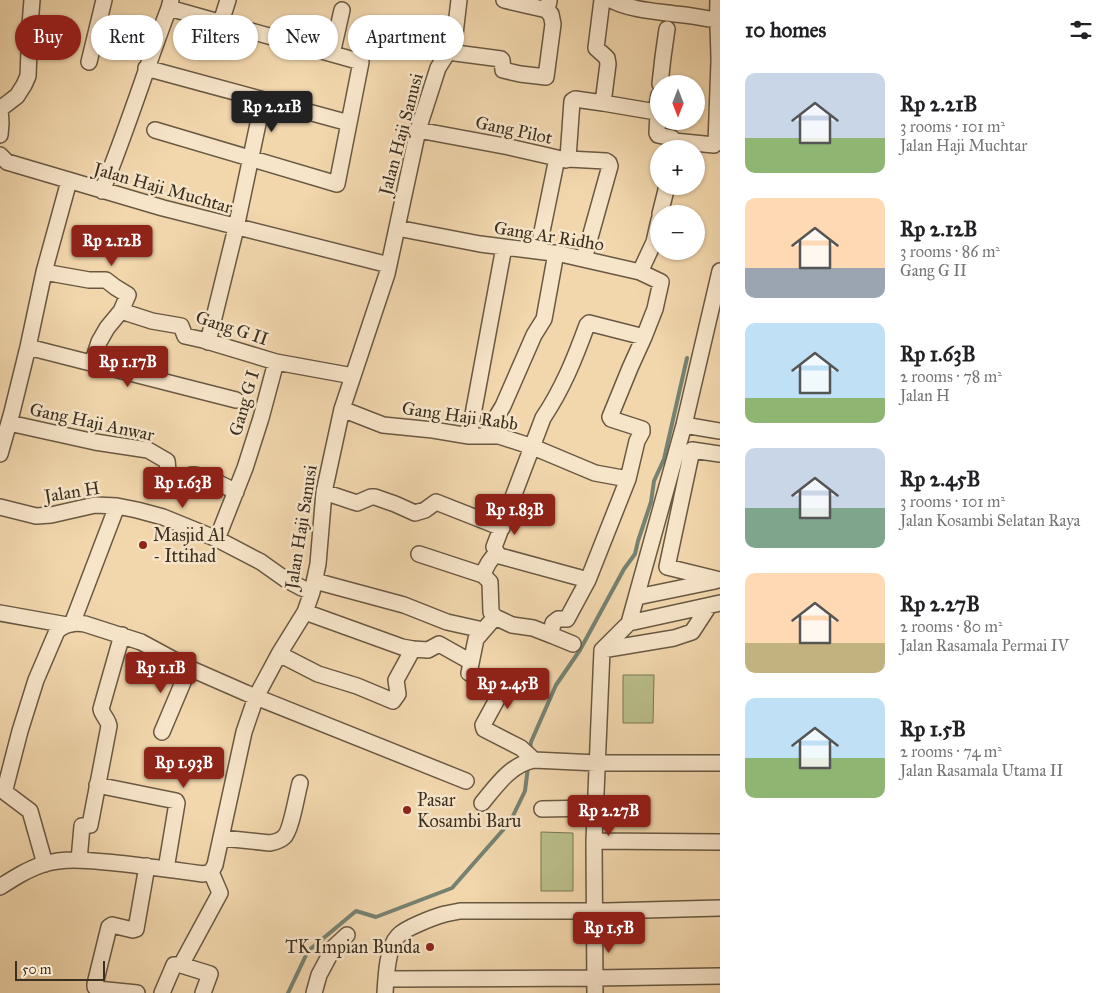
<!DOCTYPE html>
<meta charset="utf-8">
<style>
:root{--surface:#fff;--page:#f2f2f2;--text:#202124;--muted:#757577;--accent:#8f2418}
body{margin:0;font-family:"IM FELL Great Primer",serif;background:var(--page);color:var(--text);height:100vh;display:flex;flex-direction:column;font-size:19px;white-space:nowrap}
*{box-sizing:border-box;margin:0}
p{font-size:16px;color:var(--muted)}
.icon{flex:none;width:28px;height:28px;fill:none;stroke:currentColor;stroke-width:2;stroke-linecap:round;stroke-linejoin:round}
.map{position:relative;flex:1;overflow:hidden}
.sheet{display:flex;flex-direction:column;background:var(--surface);width:400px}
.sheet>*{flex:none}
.hud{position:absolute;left:15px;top:15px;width:475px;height:45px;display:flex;gap:10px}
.needle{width:32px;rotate:180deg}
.fabs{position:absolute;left:650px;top:75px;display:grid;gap:10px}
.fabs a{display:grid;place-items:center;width:55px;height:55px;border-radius:50%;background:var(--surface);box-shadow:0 1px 4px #0004;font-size:25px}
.scale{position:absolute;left:15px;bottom:12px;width:90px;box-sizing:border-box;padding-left:5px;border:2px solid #3b2f20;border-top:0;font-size:14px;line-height:18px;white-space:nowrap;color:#3b2f20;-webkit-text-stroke:4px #f7e5ca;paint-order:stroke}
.price{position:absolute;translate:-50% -42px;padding:0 11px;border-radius:5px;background:var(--accent);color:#fff;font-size:16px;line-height:32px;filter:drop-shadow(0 1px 2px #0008)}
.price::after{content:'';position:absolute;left:50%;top:30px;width:15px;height:11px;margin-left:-8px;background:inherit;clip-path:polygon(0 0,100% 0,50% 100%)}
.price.on{background:#222;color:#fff}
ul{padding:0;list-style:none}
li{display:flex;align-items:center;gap:15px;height:125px;padding:0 25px}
li span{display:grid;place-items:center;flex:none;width:140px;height:100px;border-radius:10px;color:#555}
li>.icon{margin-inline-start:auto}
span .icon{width:60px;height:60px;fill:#fffc;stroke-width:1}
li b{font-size:21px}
h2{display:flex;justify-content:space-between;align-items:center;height:60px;padding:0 25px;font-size:21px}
.tag{padding:0 18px;border-radius:22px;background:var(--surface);box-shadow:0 1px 4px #0004;font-size:18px;line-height:45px}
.tag.on{background:var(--accent);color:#fff}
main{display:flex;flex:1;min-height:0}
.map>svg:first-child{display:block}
.green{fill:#b9be8a;stroke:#7a7655}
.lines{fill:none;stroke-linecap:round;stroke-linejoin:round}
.stream{stroke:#758272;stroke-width:4}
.minor-casing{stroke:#695943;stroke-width:18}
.minor{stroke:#f7e5ca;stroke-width:15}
.poi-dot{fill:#8f2418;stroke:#f7e5ca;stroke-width:2}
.labels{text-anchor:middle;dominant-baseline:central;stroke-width:5;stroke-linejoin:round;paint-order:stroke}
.street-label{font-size:18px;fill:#3b2f20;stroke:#f7e5ca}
.poi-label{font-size:18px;fill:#3b2f20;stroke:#f7e5ca;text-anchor:start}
</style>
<main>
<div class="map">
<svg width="720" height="993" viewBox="0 0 720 993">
<rect width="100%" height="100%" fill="#f2d7ad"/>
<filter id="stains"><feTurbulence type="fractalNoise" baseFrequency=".004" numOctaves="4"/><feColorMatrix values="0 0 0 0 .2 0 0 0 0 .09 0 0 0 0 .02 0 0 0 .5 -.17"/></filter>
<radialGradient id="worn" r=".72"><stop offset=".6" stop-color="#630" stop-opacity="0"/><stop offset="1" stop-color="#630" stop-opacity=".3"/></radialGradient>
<path class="green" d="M623,675H654L653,723H623Z
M541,832L573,833V891H541Z"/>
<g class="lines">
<path class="stream" d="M530,750L531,742L556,685L580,650L624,569L635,554L638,541L651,502L654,481L664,459L687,358
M288,993L308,951L356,911L376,917L452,888L510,822L525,791L528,767"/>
<defs>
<path id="minor" d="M504,0L547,10L549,1
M602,0L596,48L607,58L608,64L603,103
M611,0C631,10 653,11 675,14C689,15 703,18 717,20
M221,22L228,0
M448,52L501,59L502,60L503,70L520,74L546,77L553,24L551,14L549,13L547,10
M332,54L342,10
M89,62L104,0
M146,68L349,123
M660,84L663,57L667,29
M0,108L1,123L0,135
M0,109L17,96L24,85L28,76L30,25L32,0
M656,112L659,95
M155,130L337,184L361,62L169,8
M418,130L509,147L566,160L568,158L572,101L575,99L603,103L656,112L658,114L657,133L658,135L672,138L674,141L714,145L716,143C717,116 718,89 719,62C719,41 717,21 718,0
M0,155L7,162L163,208L389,265
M568,159L606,161L609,163L610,166L584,259
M102,191C127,130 146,68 169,8L171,0
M660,214L667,186
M397,228L480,244L561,254L640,272L654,242L659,220
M538,251L557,158
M44,272L89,280H106L115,287L128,295L121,311L107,328L99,342L92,364
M121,311L152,321L181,326L185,336L203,340L276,362L353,376
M208,342L236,228L263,100
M28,347L236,400
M342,409L383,425L433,430L469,436H499L533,447L595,473L628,479
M9,423L95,442L148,450L167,461C168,465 167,474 170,477C176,485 186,476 192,475C202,473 227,487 236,492
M684,425L720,431
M469,436L504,247
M485,436L503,406L534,335L544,319L556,253
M0,454L12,412L28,347L44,272L69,181
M720,454L692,450L667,567L720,580
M324,492L357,503L371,497H375L395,504L415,513L425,510L436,502L502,528
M0,507L36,516L51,515L95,505L117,506L137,510L163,517L217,539L261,562L285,579L302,588L312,592
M217,539L245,468L261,418L276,362
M419,554L483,575
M588,580L500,556L497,553L494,547L543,418C563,388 575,358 587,325L589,323L644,337L655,309L661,282L640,272
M315,581L404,605L447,622L483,630
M637,597L715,581
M305,612L402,647L413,649L428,650L439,644L471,662
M0,613L67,625
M495,617L491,612L490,582L483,575C486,566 489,560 497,553
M629,623L720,603
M72,624L117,506
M551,635L573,644
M602,650L674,638L692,632L709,606
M279,654L318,674L357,686L393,701L398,694L396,680L413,649
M162,732L189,668
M534,760L521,748L484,729L483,725L501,692L500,687L469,673L476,639L495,617L512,625L533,628L551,635L553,623L558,619H567L588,580L628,479L637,441L642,432V429L611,419L610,417L630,368L644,337
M97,785L176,801L177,803L166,869
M482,803C497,785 510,765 534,760L597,763H720
M542,809L595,808
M222,838L270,843C275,842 280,841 284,837C291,831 297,794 300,783
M594,841L720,842
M79,860L82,826L90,825L109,726C108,719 102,715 101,709L122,635
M45,864L30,811L6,793L5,789L20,731L36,680L57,631C65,624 74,622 85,624L141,642L189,668L246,693L466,781
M0,887C14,878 28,869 44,864C67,857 92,861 116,863C145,866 174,870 203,874L211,872L215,865L244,732L256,697L279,654L305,612L312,592L318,564L324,492L342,409L387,274L418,130L438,68L448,52L455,34L459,0
M386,979L595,978L720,976
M137,993L97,989L95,987V984L109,927L112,925L133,930L136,929L147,866
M162,993L174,965H181
M203,993L210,974L181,965L220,893L211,872
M314,993L319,975L334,947L347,935
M385,993C386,978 387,947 398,936C405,928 434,917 445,914C450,913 455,912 460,911H607L720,908
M595,993L594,841L602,650L629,623L684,425L720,271"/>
</defs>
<use href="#minor" class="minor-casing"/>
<use href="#minor" class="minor"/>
</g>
<g class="poi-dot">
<circle cx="143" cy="545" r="5"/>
<circle cx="407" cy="810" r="5"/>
<circle cx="430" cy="947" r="5"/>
</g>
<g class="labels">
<g class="street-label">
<text transform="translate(514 130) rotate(12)">Gang Pilot</text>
<text transform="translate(401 134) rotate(-75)">Jalan Haji Sanusi</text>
<text transform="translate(163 188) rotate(16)">Jalan Haji Muchtar</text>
<text transform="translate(549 236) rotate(9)">Gang Ar Ridho</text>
<text transform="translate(232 328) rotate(18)">Gang G II</text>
<text transform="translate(244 403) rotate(-74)">Gang G I</text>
<text transform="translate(460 416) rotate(8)">Gang Haji Rabb</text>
<text transform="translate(92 422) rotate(12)">Gang Haji Anwar</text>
<text transform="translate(72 492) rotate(-9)">Jalan H</text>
<text transform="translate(301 527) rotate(-81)">Jalan Haji Sanusi</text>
</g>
<g class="poi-label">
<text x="153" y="535">Masjid Al<tspan x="153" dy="21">- Ittihad</tspan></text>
<text x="417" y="800">Pasar<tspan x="417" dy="21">Kosambi Baru</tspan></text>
<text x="420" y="947" text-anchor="end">TK Impian Bunda</text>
</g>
</g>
<rect width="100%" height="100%" filter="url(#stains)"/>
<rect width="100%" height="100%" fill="url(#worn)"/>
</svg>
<div class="fabs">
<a><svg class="needle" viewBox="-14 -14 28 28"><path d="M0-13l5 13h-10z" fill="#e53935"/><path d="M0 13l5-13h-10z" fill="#757577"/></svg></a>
<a>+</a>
<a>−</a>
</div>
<div class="scale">50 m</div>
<b class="price on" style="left:272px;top:133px">Rp 2.21B</b>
<b class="price" style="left:112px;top:267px">Rp 2.12B</b>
<b class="price" style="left:128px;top:388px">Rp 1.17B</b>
<b class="price" style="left:183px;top:509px">Rp 1.63B</b>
<b class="price" style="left:515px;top:536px">Rp 1.83B</b>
<b class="price" style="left:161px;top:694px">Rp 1.1B</b>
<b class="price" style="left:508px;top:710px">Rp 2.45B</b>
<b class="price" style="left:184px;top:789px">Rp 1.93B</b>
<b class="price" style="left:609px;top:837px">Rp 2.27B</b>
<b class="price" style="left:609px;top:954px">Rp 1.5B</b>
<div class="hud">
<a class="tag on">Buy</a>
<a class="tag">Rent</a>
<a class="tag">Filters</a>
<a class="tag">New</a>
<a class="tag">Apartment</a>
</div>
</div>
<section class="sheet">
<h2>10 homes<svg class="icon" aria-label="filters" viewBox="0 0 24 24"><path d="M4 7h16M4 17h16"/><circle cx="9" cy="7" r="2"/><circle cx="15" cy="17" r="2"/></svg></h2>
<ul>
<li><span style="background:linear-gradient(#c9d6e8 65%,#8fb573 0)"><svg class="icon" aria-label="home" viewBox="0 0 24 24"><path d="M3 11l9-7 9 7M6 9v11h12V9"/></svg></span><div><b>Rp 2.21B</b><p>3 rooms · 101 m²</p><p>Jalan Haji Muchtar</p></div></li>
<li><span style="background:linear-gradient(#ffd9b3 70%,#9aa5b1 0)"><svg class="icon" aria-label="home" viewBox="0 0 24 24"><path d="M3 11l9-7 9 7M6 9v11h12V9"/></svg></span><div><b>Rp 2.12B</b><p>3 rooms · 86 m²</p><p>Gang G II</p></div></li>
<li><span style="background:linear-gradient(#bfe0f5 75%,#8fb573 0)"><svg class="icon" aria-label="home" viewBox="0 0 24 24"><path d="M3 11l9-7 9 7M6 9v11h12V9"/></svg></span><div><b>Rp 1.63B</b><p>2 rooms · 78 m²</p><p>Jalan H</p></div></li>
<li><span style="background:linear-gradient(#c9d6e8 60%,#7fa58c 0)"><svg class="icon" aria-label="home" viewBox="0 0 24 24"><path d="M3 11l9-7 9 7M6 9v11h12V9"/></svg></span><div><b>Rp 2.45B</b><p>3 rooms · 101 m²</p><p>Jalan Kosambi Selatan Raya</p></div></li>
<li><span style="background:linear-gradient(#ffd9b3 70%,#c2b280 0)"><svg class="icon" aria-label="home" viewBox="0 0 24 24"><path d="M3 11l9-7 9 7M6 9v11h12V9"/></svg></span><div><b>Rp 2.27B</b><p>2 rooms · 80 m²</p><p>Jalan Rasamala Permai IV</p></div></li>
<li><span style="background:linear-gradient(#bfe0f5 60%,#8fb573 0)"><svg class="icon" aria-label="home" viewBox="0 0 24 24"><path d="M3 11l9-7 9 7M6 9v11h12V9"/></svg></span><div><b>Rp 1.5B</b><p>2 rooms · 74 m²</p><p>Jalan Rasamala Utama II</p></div></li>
</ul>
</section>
</main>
